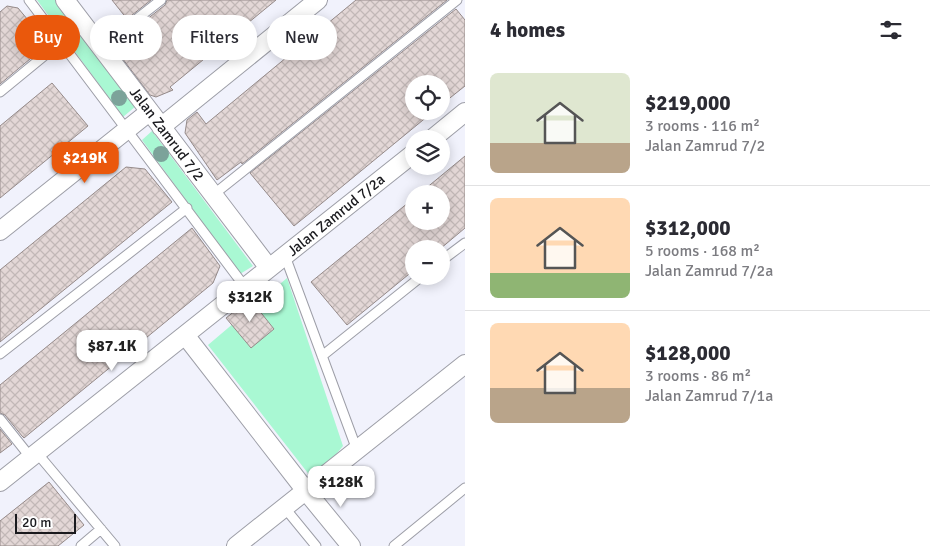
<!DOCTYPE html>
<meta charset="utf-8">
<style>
:root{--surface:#fff;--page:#f2f2f3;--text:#2b2b33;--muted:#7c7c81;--line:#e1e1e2;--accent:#ea580c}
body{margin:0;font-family:Signika,sans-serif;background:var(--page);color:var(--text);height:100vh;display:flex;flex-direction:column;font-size:19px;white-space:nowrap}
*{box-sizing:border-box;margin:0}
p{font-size:16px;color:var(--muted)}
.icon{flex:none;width:28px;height:28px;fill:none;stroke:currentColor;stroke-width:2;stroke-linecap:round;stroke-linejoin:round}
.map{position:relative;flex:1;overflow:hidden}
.side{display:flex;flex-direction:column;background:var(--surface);width:465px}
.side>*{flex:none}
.banner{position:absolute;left:15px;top:15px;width:375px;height:45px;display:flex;gap:10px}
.buttons{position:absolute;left:405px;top:75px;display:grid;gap:10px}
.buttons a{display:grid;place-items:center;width:45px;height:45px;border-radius:50%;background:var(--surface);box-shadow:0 2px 12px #0003;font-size:25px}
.scale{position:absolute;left:15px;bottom:12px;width:61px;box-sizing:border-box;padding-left:5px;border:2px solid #1a1a1e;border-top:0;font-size:14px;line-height:18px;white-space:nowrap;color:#1a1a1e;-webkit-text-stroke:4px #fff;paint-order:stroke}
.price{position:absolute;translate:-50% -42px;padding:0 11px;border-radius:10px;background:#fff;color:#222;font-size:16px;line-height:32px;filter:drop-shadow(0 1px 2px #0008)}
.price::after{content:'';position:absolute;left:50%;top:30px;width:15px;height:11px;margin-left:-8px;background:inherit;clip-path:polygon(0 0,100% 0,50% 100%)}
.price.selected{background:var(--accent);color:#fff}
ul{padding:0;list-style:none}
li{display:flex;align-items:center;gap:15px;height:125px;padding:0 25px}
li+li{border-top:1px solid var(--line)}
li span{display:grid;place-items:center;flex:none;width:140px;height:100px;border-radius:8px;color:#555}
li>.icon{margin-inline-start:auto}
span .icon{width:60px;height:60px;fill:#fffc;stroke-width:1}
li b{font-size:21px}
h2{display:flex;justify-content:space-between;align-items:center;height:60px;padding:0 25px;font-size:21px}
.pill{padding:0 18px;border-radius:22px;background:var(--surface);box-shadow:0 2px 12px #0003;font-size:18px;line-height:45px}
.pill.selected{background:var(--accent);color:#fff}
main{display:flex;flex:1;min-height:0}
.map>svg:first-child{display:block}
.green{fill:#a9f8d3}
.building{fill:url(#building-cross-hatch);stroke:#958a89}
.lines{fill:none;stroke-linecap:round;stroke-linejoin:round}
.service-casing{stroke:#9d9ea7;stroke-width:11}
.minor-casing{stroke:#9d9ea7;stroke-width:20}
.service{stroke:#fff;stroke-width:9}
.minor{stroke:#fff;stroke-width:18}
.tree{fill:#7ca39a}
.labels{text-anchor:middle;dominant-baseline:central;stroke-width:4;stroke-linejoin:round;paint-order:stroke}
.street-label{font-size:15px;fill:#1a1a1e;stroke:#fff}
</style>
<main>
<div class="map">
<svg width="465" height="546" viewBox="0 0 465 546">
<defs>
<pattern id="building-cross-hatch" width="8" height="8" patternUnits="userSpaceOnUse" patternTransform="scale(1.25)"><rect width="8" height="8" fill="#e3d7d6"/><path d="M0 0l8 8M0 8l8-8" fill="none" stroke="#c2b8b7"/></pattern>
</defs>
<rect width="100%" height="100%" fill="#f1f2fc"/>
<path class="green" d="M37,0H57L136,106L123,117Z
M152,131L253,266L240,274L142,140Z
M287,278L343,446L314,481L208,345Z"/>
<path class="building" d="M112,0H151L127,19Z
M167,0H276L170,87L173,90L156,97L150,95L113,46L165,5Z
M356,0H447L242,164L241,162L217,180L185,133L187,120L197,112L206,124Z
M7,6L18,8L48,44L0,84V12Z
M456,9L465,20V86L441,105V84H414V111H434L294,226L250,173Z
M52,83L88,126L0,198V126Z
M465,156V228L440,249H414V270L347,325L311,282L414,198V221H441V194H419Z
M126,167L145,169L172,202L0,342V270Z
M192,228L220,266L213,283L24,438L22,436L5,415L0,413V385Z
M250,299L274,329L251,348L226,318Z
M0,429L12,444L0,453Z
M49,482L84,525L58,546H0V521Z"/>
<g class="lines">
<defs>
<path id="service" d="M29,0L245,287
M101,47L161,0
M0,92L61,42
M213,195L457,0
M285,256L357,450
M441,261L465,243
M0,354L187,208
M322,356L422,276
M0,419L31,458
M37,453L115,546
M284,507L316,546
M81,546L101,529
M394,546L465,488"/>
<path id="minor" d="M65,0L269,268
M161,127L318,0
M432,139L465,112
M0,231L149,112
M185,335L306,491L351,546
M0,482L414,153
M236,546L465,364"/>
</defs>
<use href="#service" class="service-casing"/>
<use href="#minor" class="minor-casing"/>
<use href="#service" class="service"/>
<use href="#minor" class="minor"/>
</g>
<g class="tree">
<circle cx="119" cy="98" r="8"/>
<circle cx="161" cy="154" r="8"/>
</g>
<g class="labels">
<g class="street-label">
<text transform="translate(167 134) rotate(53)">Jalan Zamrud 7/2</text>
<text transform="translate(336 215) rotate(-39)">Jalan Zamrud 7/2a</text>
</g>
</g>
</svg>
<div class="buttons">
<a><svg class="icon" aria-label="locate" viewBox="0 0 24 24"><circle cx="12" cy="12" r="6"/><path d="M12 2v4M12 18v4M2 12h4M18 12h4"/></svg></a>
<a><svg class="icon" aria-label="layers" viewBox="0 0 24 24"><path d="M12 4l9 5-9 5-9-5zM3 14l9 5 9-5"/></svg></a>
<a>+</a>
<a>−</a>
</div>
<div class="scale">20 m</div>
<b class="price selected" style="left:85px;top:184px">$219K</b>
<b class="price" style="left:250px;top:323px">$312K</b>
<b class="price" style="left:112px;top:372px">$87.1K</b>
<b class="price" style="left:341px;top:508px">$128K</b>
<div class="banner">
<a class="pill selected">Buy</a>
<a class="pill">Rent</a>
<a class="pill">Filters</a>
<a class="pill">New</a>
</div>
</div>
<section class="side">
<h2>4 homes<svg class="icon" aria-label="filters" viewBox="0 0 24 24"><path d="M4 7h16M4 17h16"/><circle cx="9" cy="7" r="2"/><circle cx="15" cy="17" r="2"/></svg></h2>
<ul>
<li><span style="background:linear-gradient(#dfe7d0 70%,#b9a48a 0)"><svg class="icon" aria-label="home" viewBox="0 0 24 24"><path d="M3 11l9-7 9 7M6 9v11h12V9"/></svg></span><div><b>$219,000</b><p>3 rooms · 116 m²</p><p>Jalan Zamrud 7/2</p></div></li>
<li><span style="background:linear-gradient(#ffd9b3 75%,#8fb573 0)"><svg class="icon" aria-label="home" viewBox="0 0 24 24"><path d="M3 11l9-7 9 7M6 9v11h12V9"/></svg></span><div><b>$312,000</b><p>5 rooms · 168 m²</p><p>Jalan Zamrud 7/2a</p></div></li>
<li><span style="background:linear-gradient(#ffd9b3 65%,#b9a48a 0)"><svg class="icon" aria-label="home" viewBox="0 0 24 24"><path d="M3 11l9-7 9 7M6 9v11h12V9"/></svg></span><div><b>$128,000</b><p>3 rooms · 86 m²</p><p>Jalan Zamrud 7/1a</p></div></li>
</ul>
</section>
</main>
